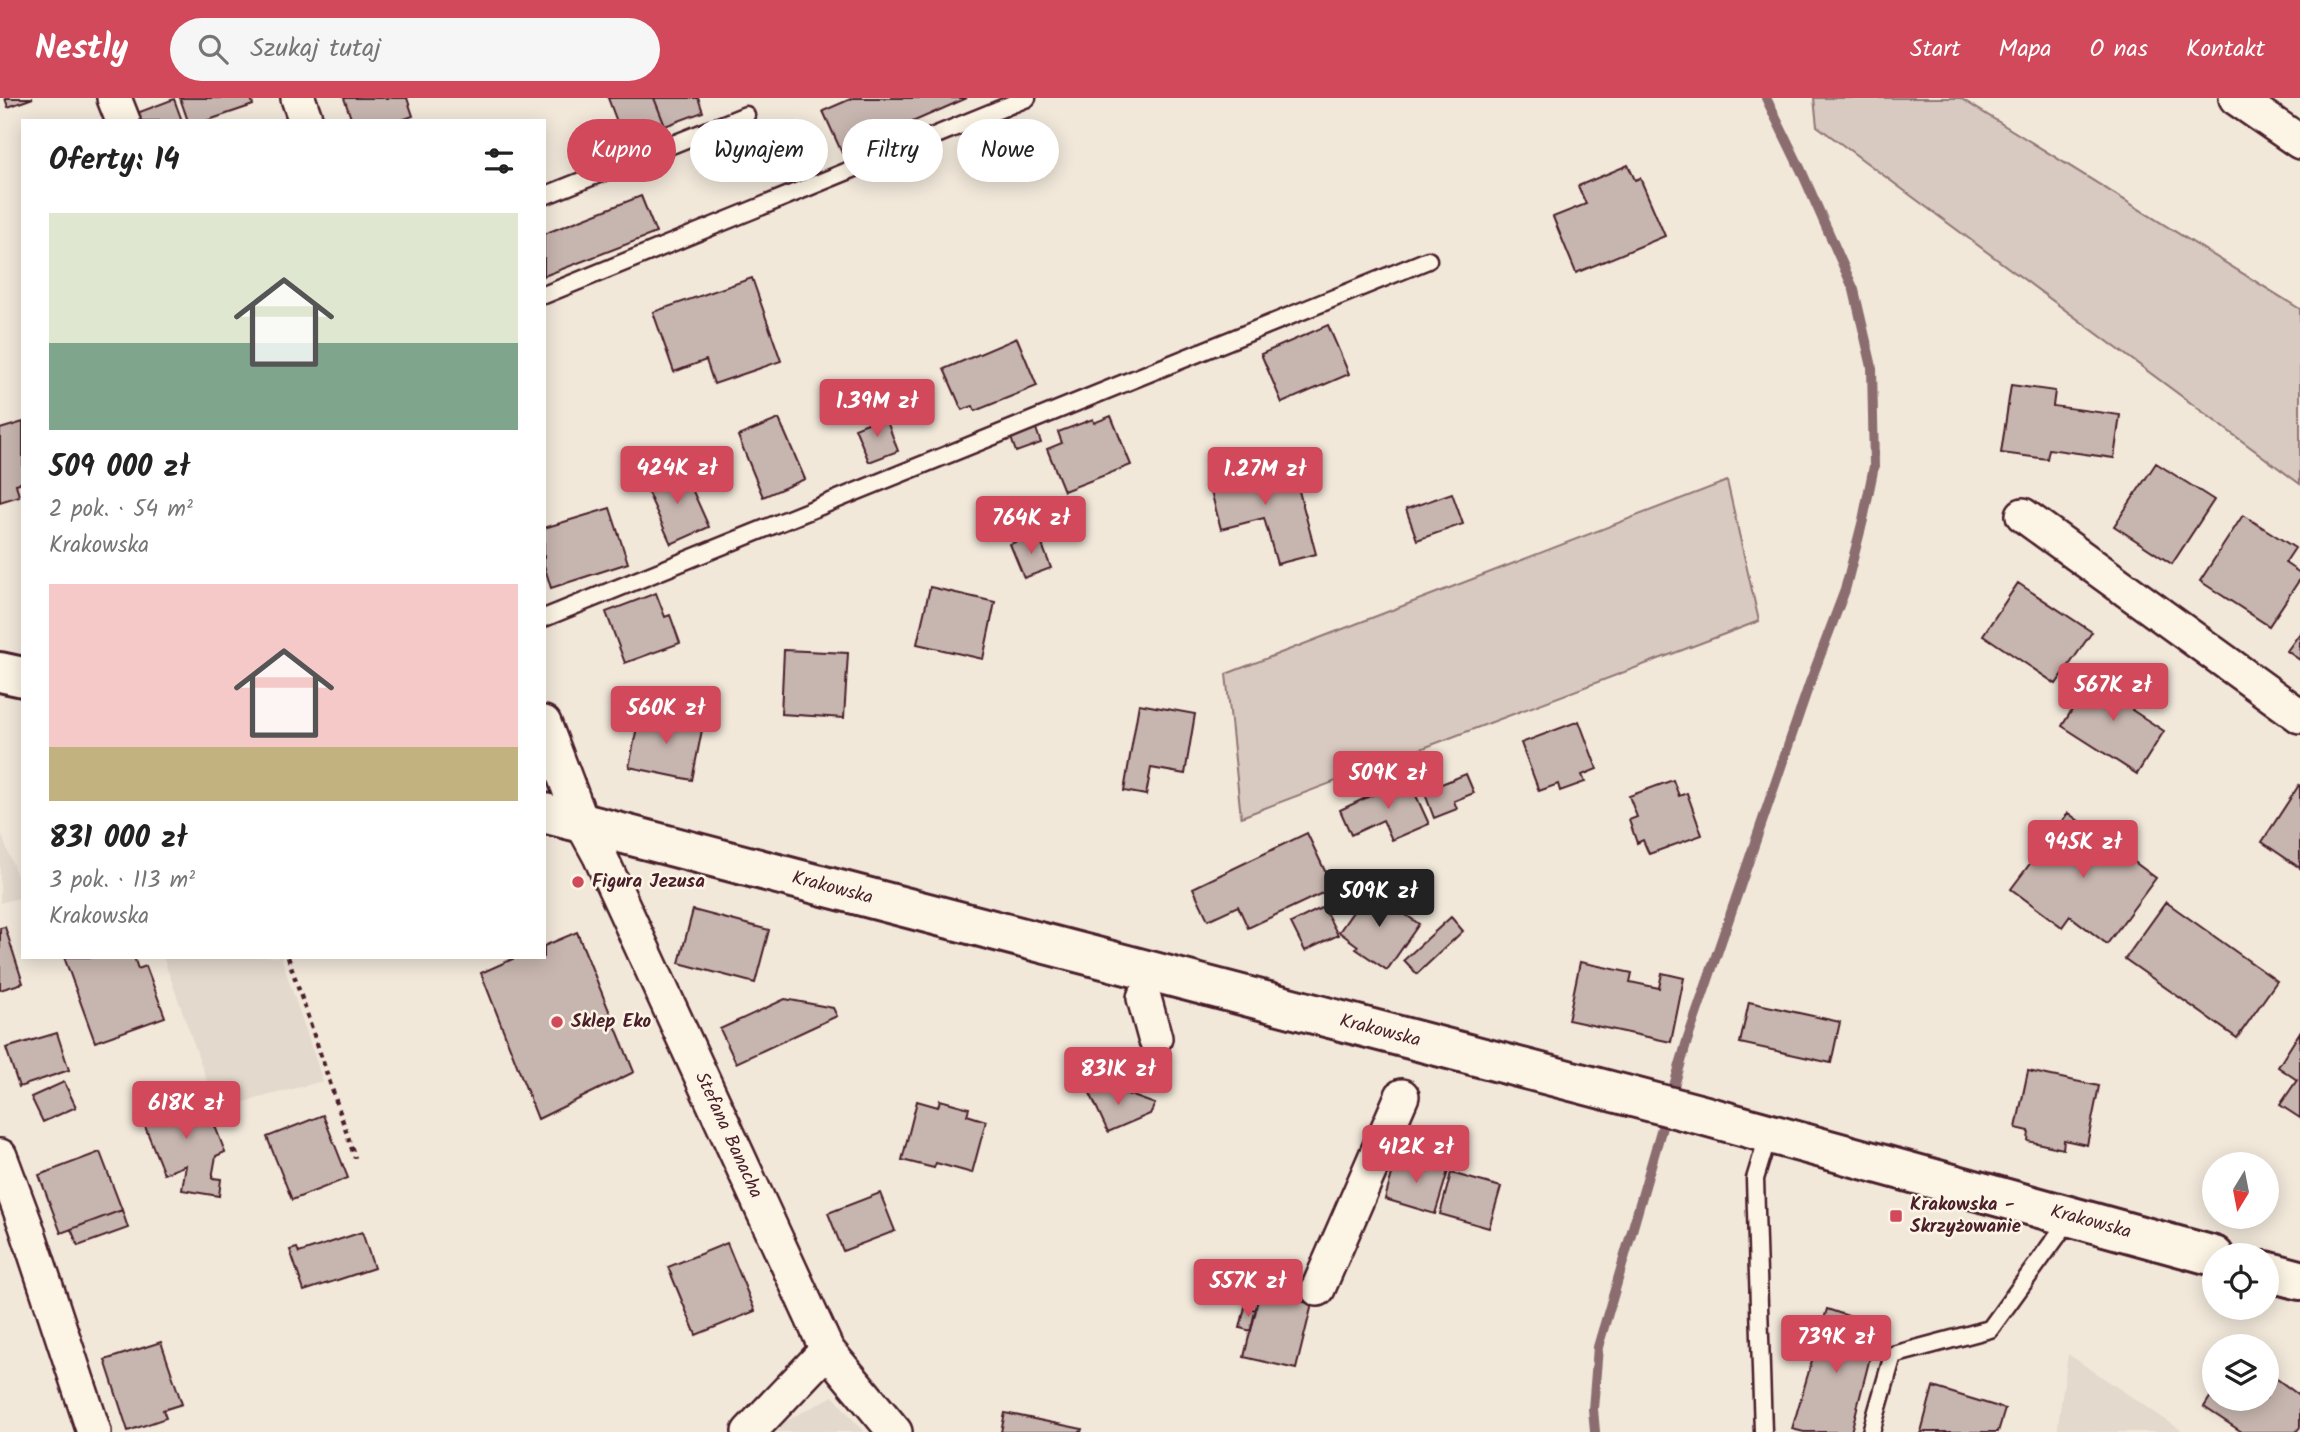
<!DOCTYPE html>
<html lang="pl">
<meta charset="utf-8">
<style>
:root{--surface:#fff;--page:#f6f6f6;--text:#222;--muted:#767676;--accent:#d1495b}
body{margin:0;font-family:Kalam,sans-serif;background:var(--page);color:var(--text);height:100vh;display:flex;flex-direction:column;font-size:26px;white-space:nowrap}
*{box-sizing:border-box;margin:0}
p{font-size:23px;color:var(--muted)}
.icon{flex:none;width:38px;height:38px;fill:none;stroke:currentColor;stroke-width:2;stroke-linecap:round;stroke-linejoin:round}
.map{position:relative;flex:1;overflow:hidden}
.drawer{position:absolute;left:21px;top:21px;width:525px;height:840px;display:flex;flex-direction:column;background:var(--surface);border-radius:0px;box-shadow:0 4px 18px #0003}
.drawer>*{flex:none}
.hud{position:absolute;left:567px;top:21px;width:665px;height:63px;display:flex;gap:14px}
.needle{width:46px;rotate:190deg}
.tools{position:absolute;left:2202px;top:1054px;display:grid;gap:14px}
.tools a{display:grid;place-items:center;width:77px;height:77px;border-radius:50%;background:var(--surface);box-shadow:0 4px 18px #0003;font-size:35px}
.price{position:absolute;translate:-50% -60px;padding:0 16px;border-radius:7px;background:var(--accent);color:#fff;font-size:23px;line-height:46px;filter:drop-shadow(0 2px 4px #0008)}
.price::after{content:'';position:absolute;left:50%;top:42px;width:21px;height:16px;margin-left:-10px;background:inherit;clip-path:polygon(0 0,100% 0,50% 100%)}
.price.on{background:#222;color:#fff}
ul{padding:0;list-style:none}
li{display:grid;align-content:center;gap:14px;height:371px;padding:0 28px}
li span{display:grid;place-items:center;height:217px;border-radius:0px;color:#555}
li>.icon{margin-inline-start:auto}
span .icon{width:126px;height:126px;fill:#fffc;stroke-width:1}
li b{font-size:30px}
h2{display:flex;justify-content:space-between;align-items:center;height:84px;padding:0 28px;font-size:30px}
.tag{padding:0 24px;border-radius:32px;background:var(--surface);box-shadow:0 4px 18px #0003;font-size:24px;line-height:63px}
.tag.on{background:var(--accent);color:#fff}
header{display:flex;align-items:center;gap:42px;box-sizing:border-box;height:98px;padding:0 35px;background:var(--accent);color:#fff}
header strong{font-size:33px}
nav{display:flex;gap:38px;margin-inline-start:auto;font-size:24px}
.search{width:490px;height:63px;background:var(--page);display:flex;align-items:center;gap:18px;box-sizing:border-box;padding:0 24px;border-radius:38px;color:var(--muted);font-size:26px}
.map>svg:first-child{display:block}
.built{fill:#e4d9cd}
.green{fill:#d8cac0;stroke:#917476;stroke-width:2}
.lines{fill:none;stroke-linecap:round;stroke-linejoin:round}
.stream{stroke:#8b6d6f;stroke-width:10}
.building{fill:#c7b6af;stroke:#4a1f2b;stroke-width:2}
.service-casing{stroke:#4a1f2b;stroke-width:21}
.minor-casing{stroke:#4a1f2b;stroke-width:38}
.secondary-casing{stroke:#4a1f2b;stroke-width:44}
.path{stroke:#4a1f2b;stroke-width:4.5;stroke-dasharray:5 5;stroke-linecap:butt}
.service{stroke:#fcf5e5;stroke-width:16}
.minor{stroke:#fcf5e5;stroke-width:33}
.secondary{stroke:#fcf5e5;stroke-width:38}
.poi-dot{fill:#d1495b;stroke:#fcf5e5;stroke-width:2.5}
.labels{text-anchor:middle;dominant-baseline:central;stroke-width:5;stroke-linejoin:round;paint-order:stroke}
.poi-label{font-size:19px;font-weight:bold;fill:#4a1f2b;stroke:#fcf5e5;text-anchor:start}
.street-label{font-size:19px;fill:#4a1f2b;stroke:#fcf5e5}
</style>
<header>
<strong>Nestly</strong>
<div class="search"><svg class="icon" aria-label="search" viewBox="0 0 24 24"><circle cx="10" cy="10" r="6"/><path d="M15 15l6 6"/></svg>Szukaj tutaj</div>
<nav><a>Start</a><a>Mapa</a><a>O nas</a><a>Kontakt</a></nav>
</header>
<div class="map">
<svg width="2300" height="1334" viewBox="0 0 2300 1334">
<rect width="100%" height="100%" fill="#f1e8da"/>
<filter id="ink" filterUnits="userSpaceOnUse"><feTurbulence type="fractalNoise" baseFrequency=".0143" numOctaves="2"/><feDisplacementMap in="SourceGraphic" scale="14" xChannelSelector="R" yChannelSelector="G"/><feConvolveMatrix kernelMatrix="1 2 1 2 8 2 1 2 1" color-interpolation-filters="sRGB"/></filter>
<g filter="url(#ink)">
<path class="built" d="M0,732L23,795V799L0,805Z
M163,859H281L323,983L217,1011Z
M2068,1256L2184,1334H2057Z
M833,1298L864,1334H770L773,1330Z"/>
<path class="green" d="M1814,0H1960L2300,211V386L1817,28Z
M1727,383L1759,523L1241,719L1226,576Z"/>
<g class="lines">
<path class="stream" d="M1595,1334L1593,1311L1598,1249L1614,1195L1687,943L1809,587L1845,492L1863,422L1874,368L1872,269L1854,192L1801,72L1766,0"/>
</g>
<path class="building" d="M5,0H33L8,9Z
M180,0H251L253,7L206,23H188Z
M344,0H407L413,18L399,23H352Z
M608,0H654L665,28L636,40L630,25L619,29Z
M654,0H698L703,14L665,28Z
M853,0H967L842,55L823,13Z
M174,1L182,23H139L137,15Z
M1628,67L1635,82L1640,80L1665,138L1576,175L1553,119L1586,106L1578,88Z
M641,98L656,135L544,178V136Z
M752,180L781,263L714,286L706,262L674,274L653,214Z
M1328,227L1349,276L1282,305L1261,256Z
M1017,240L1037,288L975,313L973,308L962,312L944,271Z
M2011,287L2055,293L2053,308L2120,317L2114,360L2049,351L2047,361L2001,355Z
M885,318L898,353L869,364L855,330Z
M1111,318L1131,367L1064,393L1047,351L1062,345L1058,334L1093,321L1094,325Z
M779,321L805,381L763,399L738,338Z
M23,324V384L16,386L19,398L0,404V331Z
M1035,328L1041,345L1016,354L1010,337Z
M1256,364L1259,376L1292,367L1316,456L1277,466L1264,420L1221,431L1207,378Z
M2156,365L2214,402L2172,466L2114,428Z
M683,371L709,429L671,446L645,388Z
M1452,395L1463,426L1417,442L1406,411Z
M610,410L628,465L551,490L544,467V430Z
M2243,417L2295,450L2285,465L2300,475V481L2269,528L2200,483Z
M1038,436L1051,470L1024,480L1010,446Z
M2018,485L2092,534L2056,586L1983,537Z
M930,489L995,504L983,561L917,546Z
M656,495L665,519L670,517L680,545L625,565L606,514Z
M2300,535V562L2287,553Z
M784,552L848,555L844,620L781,616Z
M2097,572L2139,600L2132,612L2164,633L2137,676L2062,628Z
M1139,606L1195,616L1185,676L1151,670L1146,697L1124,693Z
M640,614L703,627L692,682L629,669Z
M1579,623L1597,671L1582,677L1585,684L1560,693L1558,686L1539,693L1521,645Z
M1466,676L1474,695L1454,703L1457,711L1434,720L1424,693Z
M1408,680L1429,726L1392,742L1383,722L1351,737L1340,712Z
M1673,682L1679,698L1687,695L1702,737L1649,756L1643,742L1637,745L1629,722L1637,719L1629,698Z
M2299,687L2300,688V770L2262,744Z
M2068,715L2156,780L2107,846L2070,818L2062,829L2011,791Z
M1307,735L1333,790L1248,830L1238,808L1208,822L1193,790Z
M1369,791L1419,826L1387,872L1356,851L1358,848L1339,834Z
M2166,804L2277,883L2237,940L2125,861Z
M1323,809L1338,837L1305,853L1291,825Z
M693,812L769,832L755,885L679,865Z
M1451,819L1463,833L1417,876L1404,862Z
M5,829L23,885L0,892V830Z
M577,834L634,974L538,1021L481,875L517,859H544V848Z
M64,859H134L138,871L146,868L165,919L95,944Z
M1580,864L1632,875L1630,884L1659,890L1662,875L1684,880L1671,944L1568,922Z
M785,901L833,910L837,918L736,965L720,931Z
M1749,904L1840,924L1831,965L1740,945Z
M2300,934V1020L2280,1007L2297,982L2278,969Z
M57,935L69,972L19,989L6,950Z
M2028,973L2099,988L2087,1047L2064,1042L2063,1051L2028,1043L2029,1033L2016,1030Z
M64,984L76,1009L43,1024L31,999Z
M1094,984L1155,1006L1150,1016L1108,1034L1089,993Z
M201,992L225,1054L216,1058L212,1080L221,1081L219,1098L182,1092L186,1067L164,1076L140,1016Z
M940,1002L969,1010L967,1017L986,1023L972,1075L936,1065L934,1070L902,1062L917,1003L938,1009Z
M323,1017L348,1080L292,1102L267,1039Z
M100,1054L122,1112L61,1135L39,1077Z
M1397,1058L1448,1073L1435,1116L1385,1101Z
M1451,1075L1501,1089L1489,1130L1440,1116Z
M880,1095L895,1133L843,1153L828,1115Z
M122,1112L128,1130L78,1148L71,1131Z
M362,1134L374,1170L304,1193L290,1152L297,1150L299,1155Z
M727,1145L755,1213L696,1237L668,1169Z
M1262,1189L1313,1201L1312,1206L1260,1193Z
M1260,1193L1312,1206L1296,1271L1244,1259Z
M1245,1209L1256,1212L1251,1233L1240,1230Z
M1827,1211L1878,1228L1851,1334H1804L1792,1331Z
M161,1244L182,1306L163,1312L166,1320L128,1333L105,1262Z
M2266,1273L2300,1298V1329L2296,1334H2242L2204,1309L2214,1293V1300H2266Z
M1933,1289L2005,1311L1998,1334H1921Z
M1005,1315L1082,1331L1081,1334H1001Z"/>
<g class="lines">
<defs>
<path id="service" d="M544,98L746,17
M544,197L1027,0
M544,520L1428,162
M1763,1334L1755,1081L1769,1035
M1871,1334L1893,1257L1990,1231L2071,1119"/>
<g id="minor">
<path d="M114,0L123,23"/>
<path d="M298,0L306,23"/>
<path d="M2236,0L2300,44"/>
<path d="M2023,417L2300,618"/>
<path id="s1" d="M544,625L582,725L600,758L827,1252L895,1334"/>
<path d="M1144,900L1155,940"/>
<path d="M0,1058L26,1128L94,1334"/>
<path d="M1318,1191L1402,998"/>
<path d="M749,1334L827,1252"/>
</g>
<g id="secondary">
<path d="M0,574L23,579"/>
<path id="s2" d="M544,715L1702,1017L2214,1158"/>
<path d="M2266,1173L2300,1182"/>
</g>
</defs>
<use href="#service" class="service-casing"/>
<use href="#minor" class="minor-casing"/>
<use href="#secondary" class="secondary-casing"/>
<path class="path" d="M288,859L355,1060"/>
<use href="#service" class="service"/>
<use href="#minor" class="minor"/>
<use href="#secondary" class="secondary"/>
</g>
</g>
<g class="poi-dot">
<circle cx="578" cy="784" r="7"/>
<circle cx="557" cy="924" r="7"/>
<rect x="1889" y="1111" width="14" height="14" rx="3.5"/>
</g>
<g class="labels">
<g class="poi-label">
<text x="592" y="784">Figura Jezusa</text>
<text x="571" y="924">Sklep Eko</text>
<text x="1910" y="1107">Krakowska -<tspan x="1910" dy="22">Skrzyżowanie</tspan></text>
</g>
<g class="street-label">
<text stroke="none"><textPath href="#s2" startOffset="298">Krakowska</textPath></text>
<text stroke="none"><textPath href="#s2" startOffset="864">Krakowska</textPath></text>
<text stroke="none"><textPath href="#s1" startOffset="452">Stefana Banacha</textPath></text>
<text stroke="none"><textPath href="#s2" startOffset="1600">Krakowska</textPath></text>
</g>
</g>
</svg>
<div class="tools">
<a><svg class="needle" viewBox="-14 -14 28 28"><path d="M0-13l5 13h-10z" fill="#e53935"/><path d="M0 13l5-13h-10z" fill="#767676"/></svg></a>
<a><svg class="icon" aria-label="locate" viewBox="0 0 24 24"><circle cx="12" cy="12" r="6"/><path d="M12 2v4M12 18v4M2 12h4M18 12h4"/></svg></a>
<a><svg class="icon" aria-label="layers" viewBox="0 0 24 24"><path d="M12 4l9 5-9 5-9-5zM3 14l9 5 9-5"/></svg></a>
</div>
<b class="price" style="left:877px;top:341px">1.39M zł</b>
<b class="price" style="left:677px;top:408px">424K zł</b>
<b class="price" style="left:1265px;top:409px">1.27M zł</b>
<b class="price" style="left:1031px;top:458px">764K zł</b>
<b class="price" style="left:2113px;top:625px">567K zł</b>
<b class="price" style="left:666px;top:648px">560K zł</b>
<b class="price" style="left:1388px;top:713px">509K zł</b>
<b class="price" style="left:2083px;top:782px">945K zł</b>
<b class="price on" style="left:1379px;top:831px">509K zł</b>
<b class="price" style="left:1118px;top:1009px">831K zł</b>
<b class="price" style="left:186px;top:1043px">618K zł</b>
<b class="price" style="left:1416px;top:1087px">412K zł</b>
<b class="price" style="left:1248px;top:1221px">557K zł</b>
<b class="price" style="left:1836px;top:1277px">739K zł</b>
<div class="hud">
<a class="tag on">Kupno</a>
<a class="tag">Wynajem</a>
<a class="tag">Filtry</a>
<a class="tag">Nowe</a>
</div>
<section class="drawer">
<h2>Oferty: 14<svg class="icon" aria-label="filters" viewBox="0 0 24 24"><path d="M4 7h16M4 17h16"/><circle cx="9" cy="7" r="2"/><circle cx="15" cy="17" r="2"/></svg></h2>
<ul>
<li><span style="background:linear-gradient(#dfe7d0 60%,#7fa58c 0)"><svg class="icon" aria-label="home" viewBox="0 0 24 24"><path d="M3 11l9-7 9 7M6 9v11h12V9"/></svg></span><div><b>509 000 zł</b><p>2 pok. · 54 m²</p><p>Krakowska</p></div></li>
<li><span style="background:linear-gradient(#f6c9c9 75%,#c2b280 0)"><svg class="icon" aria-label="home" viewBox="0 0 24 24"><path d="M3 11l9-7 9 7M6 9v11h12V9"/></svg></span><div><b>831 000 zł</b><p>3 pok. · 113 m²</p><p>Krakowska</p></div></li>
</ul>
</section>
</div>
